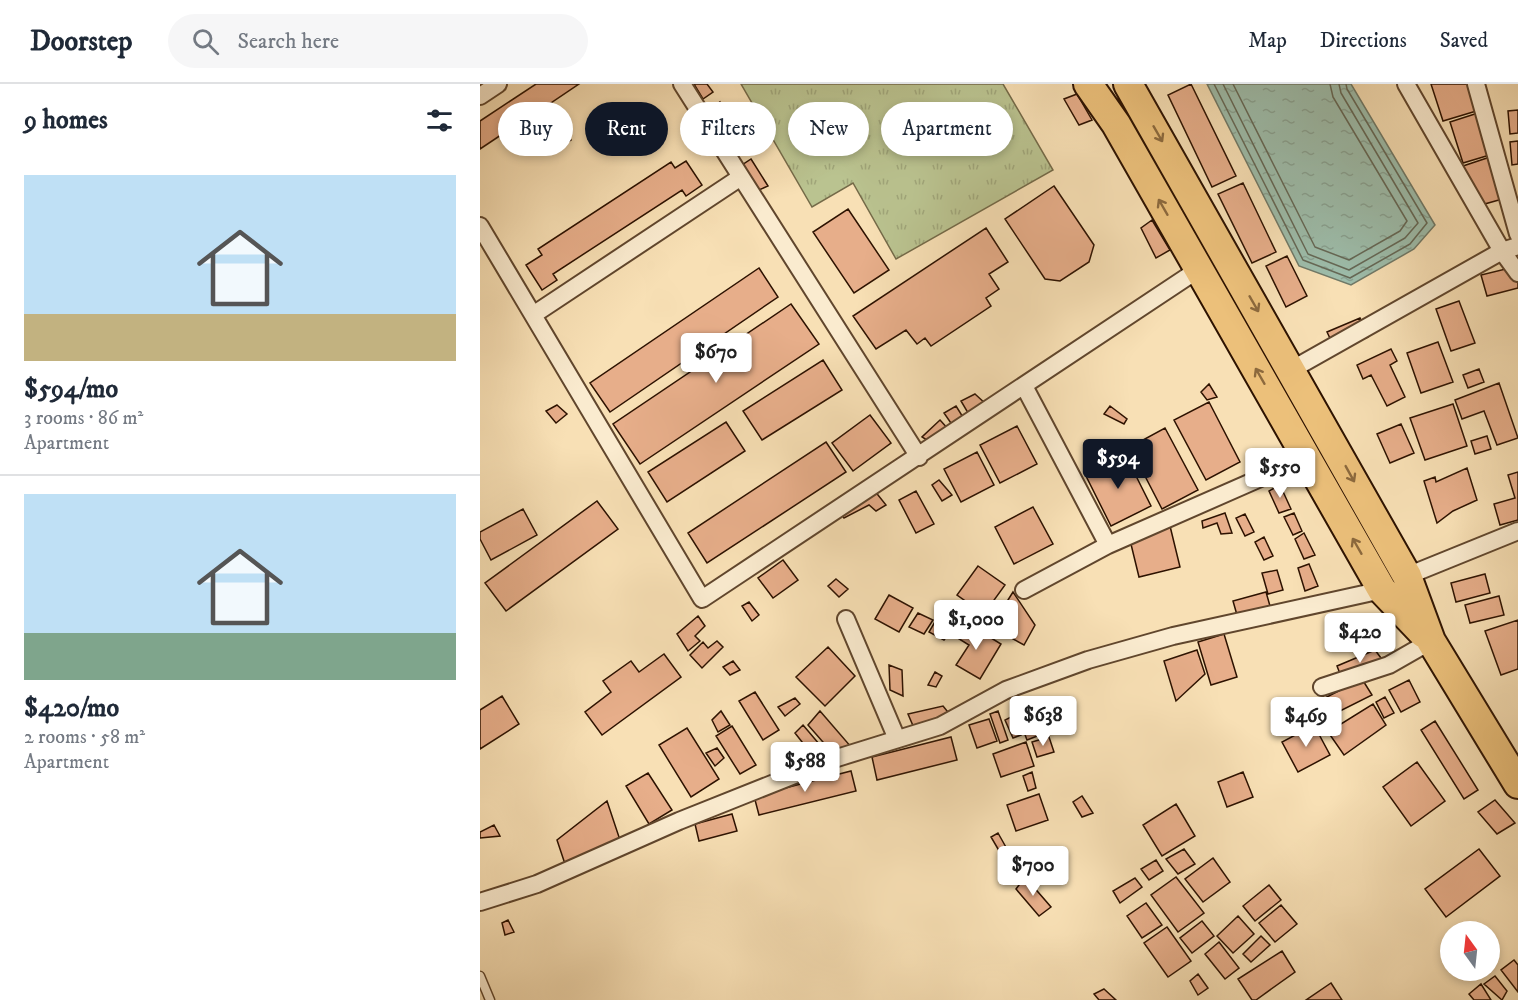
<!DOCTYPE html>
<meta charset="utf-8">
<style>
:root{--surface:#fff;--page:#f6f6f7;--text:#1f2937;--muted:#747a83;--line:#e0e1e3;--accent:#111827}
body{margin:0;font-family:"IM FELL DW Pica",serif;background:var(--page);color:var(--text);height:100vh;display:flex;flex-direction:column;font-size:22px;white-space:nowrap}
*{box-sizing:border-box;margin:0}
p{font-size:20px;color:var(--muted)}
.icon{flex:none;width:33px;height:33px;fill:none;stroke:currentColor;stroke-width:2;stroke-linecap:round;stroke-linejoin:round}
.map{position:relative;flex:1;overflow:hidden}
.side{display:flex;flex-direction:column;background:var(--surface);width:480px}
.side>*{flex:none}
.top-card{position:absolute;left:18px;top:18px;width:570px;height:54px;display:flex;gap:12px}
.needle{width:39px;rotate:345deg}
.fabs{position:absolute;left:960px;top:837px;display:grid;gap:12px}
.fabs a{display:grid;place-items:center;width:60px;height:60px;border-radius:50%;background:var(--surface);box-shadow:0 3px 9px #0003;font-size:30px}
.price{position:absolute;translate:-50% -51px;padding:0 14px;border-radius:6px;background:#fff;color:#222;font-size:20px;line-height:39px;filter:drop-shadow(0 2px 3px #0008)}
.price::after{content:'';position:absolute;left:50%;top:36px;width:18px;height:14px;margin-left:-9px;background:inherit;clip-path:polygon(0 0,100% 0,50% 100%)}
.price.current{background:var(--accent);color:#fff}
ul{padding:0;list-style:none}
li{display:grid;align-content:center;gap:12px;height:318px;padding:0 24px}
li+li{border-top:2px solid var(--line)}
li span{display:grid;place-items:center;height:186px;border-radius:0px;color:#555}
li>.icon{margin-inline-start:auto}
span .icon{width:108px;height:108px;fill:#fffc;stroke-width:1}
li b{font-size:26px}
h2{display:flex;justify-content:space-between;align-items:center;height:72px;padding:0 24px;font-size:26px}
.chip{padding:0 21px;border-radius:27px;background:var(--surface);box-shadow:0 3px 9px #0003;font-size:21px;line-height:54px}
.chip.current{background:var(--accent);color:#fff}
header{display:flex;align-items:center;gap:36px;box-sizing:border-box;height:84px;padding:0 30px;background:var(--surface);border-bottom:2px solid var(--line)}
header strong{font-size:28px}
nav{display:flex;gap:33px;margin-inline-start:auto;font-size:21px}
.search{width:420px;height:54px;background:var(--page);display:flex;align-items:center;gap:15px;box-sizing:border-box;padding:0 21px;border-radius:33px;color:var(--muted);font-size:22px}
main{display:flex;flex:1;min-height:0}
.map>svg:first-child{display:block}
.park{fill:url(#park-tufts);stroke:#746a48;stroke-width:1.5}
.water{fill:url(#water-ripples);stroke:#707967;stroke-width:1.5}
.lines{fill:none;stroke-linecap:round;stroke-linejoin:round}
.shore{stroke:#656856;stroke-width:1.5}
.building{fill:#e7ae8a;stroke:#2d1200;stroke-width:1.5}
.service-casing{stroke:#60462d;stroke-width:11}
.minor-casing{stroke:#60462d;stroke-width:20}
.trunk-casing{stroke:#2d1200;stroke-width:32}
.service{stroke:#faebcf;stroke-width:8}
.minor{stroke:#faebcf;stroke-width:16}
.trunk{stroke:#ecc07a;stroke-width:28}
.oneway{stroke:#8c693d}
</style>
<header>
<strong>Doorstep</strong>
<div class="search"><svg class="icon" aria-label="search" viewBox="0 0 24 24"><circle cx="10" cy="10" r="6"/><path d="M15 15l6 6"/></svg>Search here</div>
<nav><a>Map</a><a>Directions</a><a>Saved</a></nav>
</header>
<main>
<section class="side">
<h2>9 homes<svg class="icon" aria-label="filters" viewBox="0 0 24 24"><path d="M4 7h16M4 17h16"/><circle cx="9" cy="7" r="2"/><circle cx="15" cy="17" r="2"/></svg></h2>
<ul>
<li><span style="background:linear-gradient(#bfe0f5 75%,#c2b280 0)"><svg class="icon" aria-label="home" viewBox="0 0 24 24"><path d="M3 11l9-7 9 7M6 9v11h12V9"/></svg></span><div><b>$594/mo</b><p>3 rooms · 86 m²</p><p>Apartment</p></div></li>
<li><span style="background:linear-gradient(#bfe0f5 75%,#7fa58c 0)"><svg class="icon" aria-label="home" viewBox="0 0 24 24"><path d="M3 11l9-7 9 7M6 9v11h12V9"/></svg></span><div><b>$420/mo</b><p>2 rooms · 58 m²</p><p>Apartment</p></div></li>
</ul>
</section>
<div class="map">
<svg width="1038" height="916" viewBox="0 0 1038 916">
<defs>
<pattern id="park-tufts" width="24" height="20" patternUnits="userSpaceOnUse" patternTransform="scale(1.5)"><rect width="24" height="20" fill="#bac390"/><path d="M3 7l-1-3M5 7V3M7 7l1-3M15 17l-1-3M17 17v-4M19 17l1-3" fill="none" stroke="#a0a67a"/></pattern>
<pattern id="water-ripples" width="26" height="14" patternUnits="userSpaceOnUse" patternTransform="scale(1.5)"><rect width="26" height="14" fill="#9dbdab"/><path d="M2 4q2-2 4 0t4 0M15 11q2-2 4 0t4 0" fill="none" stroke="#88a191"/></pattern>
</defs>
<rect width="100%" height="100%" fill="#f8e0b5"/>
<filter id="stains"><feTurbulence type="fractalNoise" baseFrequency=".00333" numOctaves="4"/><feColorMatrix values="0 0 0 0 .2 0 0 0 0 .09 0 0 0 0 .02 0 0 0 .5 -.17"/></filter>
<radialGradient id="worn" r=".72"><stop offset=".6" stop-color="#630" stop-opacity="0"/><stop offset="1" stop-color="#630" stop-opacity=".3"/></radialGradient>
<path class="park" d="M261,0H523L573,86L416,175L373,99L332,123Z"/>
<path class="water" d="M727,0H871L955,141L934,165L871,201L819,182Z"/>
<g class="lines">
<path class="shore" d="M734,0L823,176L870,194L930,160L947,139L867,5L866,0
M743,0L828,170L869,186L925,154L938,139L861,9L859,0
M753,0L835,163L869,176L920,147L927,137L853,13L850,0"/>
</g>
<path class="building" d="M56,0H99L68,21L91,56L71,68L48,33L0,65V37Z
M214,0H227L233,8L223,15Z
M711,0L756,92L732,103L688,11Z
M951,0H995L1003,25L963,37Z
M597,10L612,36L599,41L584,15Z
M240,18L266,65L256,71L230,26Z
M1038,26V49L1030,50L1028,27Z
M1001,28L1013,70L983,79L970,38Z
M1038,57V80L1032,81L1030,58Z
M1013,72L1026,114L1001,121L983,82Z
M271,75L288,102L279,106L262,81Z
M206,77L222,101L206,112L202,106L73,190L77,196L62,206L46,181L62,171L58,165L191,78L195,84Z
M763,99L796,168L772,179L738,110Z
M574,102L614,161L609,178L580,197L565,195L525,135Z
M368,125L409,186L374,209L333,148Z
M672,136L690,166L676,174L661,144Z
M506,144L528,178L509,190L519,205L506,214L511,222L451,262L445,254L437,260L426,246L396,265L373,232Z
M807,172L827,212L806,223L786,182Z
M1038,182V204L1007,212L1001,191Z
M279,184L298,213L130,328L110,299Z
M979,217L995,259L971,267L956,225Z
M311,220L339,260L160,380L133,340Z
M880,234L888,253L856,267L847,248Z
M958,258L973,298L941,309L927,269Z
M911,265L917,277L910,281L925,313L907,322L891,291L883,295L877,281Z
M343,276L362,306L282,356L263,327Z
M999,285L1004,298L988,304L983,291Z
M1019,299L1038,354L1017,361L1004,327L982,335L975,316Z
M729,300L737,313L727,316L721,308Z
M495,310L508,322L491,334L481,317Z
M729,318L760,378L726,396L694,336Z
M973,320L987,362L945,376L930,334Z
M77,321L87,330L76,339L66,327Z
M476,322L486,338L475,345L464,329Z
M630,322L647,335L644,340L624,330Z
M390,331L411,359L373,387L352,359Z
M460,336L469,346L453,360L442,353Z
M246,338L265,367L187,418L168,388Z
M921,340L934,369L910,379L897,350Z
M537,342L557,380L520,399L500,361Z
M685,344L718,406L682,425L650,363Z
M1007,352L1011,365L995,370L991,357Z
M346,358L366,388L227,479L208,449Z
M497,368L514,401L481,418L464,385Z
M645,370L671,422L631,442L605,390Z
M987,384L997,416L973,427L957,439L944,397L955,393L956,398Z
M1038,388V436L1020,441L1014,420L1035,414L1028,391Z
M459,396L472,411L462,417L452,401Z
M800,401L811,425L799,429L789,407Z
M394,406L406,421L396,427L389,421L364,434L360,427Z
M436,407L454,440L436,449L419,416Z
M117,417L138,445L26,527L5,499Z
M553,423L573,460L534,480L515,443Z
M43,425L57,451L11,476L0,455V448Z
M745,429L752,449L741,450L737,439L723,444L722,437Z
M814,429L822,447L813,451L804,433Z
M765,430L774,448L765,452L756,434Z
M690,442L700,483L659,493L649,452Z
M824,449L835,471L824,475L815,455Z
M784,453L793,472L784,476L775,458Z
M303,476L318,496L293,514L278,494Z
M829,480L838,502L825,507L818,484Z
M498,482L525,501L504,530L477,511Z
M797,486L803,506L788,510L782,489Z
M1005,490L1010,509L976,518L971,499Z
M356,495L368,505L359,513L348,502Z
M533,508L555,541L544,561L511,543Z
M786,508L790,522L757,531L753,517Z
M409,511L433,524L419,548L395,535Z
M1019,512L1024,531L990,539L985,521Z
M269,518L279,531L272,537L262,522Z
M438,529L453,536L444,550L429,543Z
M218,532L225,542L215,552L220,557L208,567L197,550Z
M456,536L472,546L464,556L449,548Z
M1038,536V585L1021,591L1005,547Z
M485,538L521,560L500,595L476,581L489,561L476,553Z
M744,550L757,593L731,601L718,558Z
M237,557L243,563L222,584L210,571L223,558L228,564Z
M348,563L375,592L345,622L316,593Z
M717,566L725,590L696,617L684,577Z
M895,566L904,578L862,595L857,582Z
M184,570L201,593L122,651L105,628L131,608L123,597L151,577L159,588Z
M253,577L260,586L250,591L243,583Z
M409,581L422,586L423,612L410,606Z
M455,588L462,592L456,603L448,601Z
M882,595L892,611L848,633L835,619Z
M929,596L940,618L921,628L909,606Z
M275,608L299,646L283,656L259,617Z
M22,612L39,640L0,665V626Z
M905,613L914,629L904,634L896,618Z
M315,614L320,620L305,632L298,623Z
M553,620L565,649L547,656L536,627Z
M893,620L906,641L864,671L848,648Z
M463,622L472,633L434,644L428,630Z
M241,627L250,641L238,648L232,636Z
M340,627L372,664L357,674L328,641Z
M518,627L528,656L520,659L510,630Z
M533,632L541,651L533,654L525,636Z
M509,635L517,657L497,664L489,641Z
M955,637L998,706L984,715L941,646Z
M323,641L351,674L337,677L315,649Z
M834,641L850,671L818,688L802,658Z
M252,642L276,681L260,690L236,652Z
M207,644L239,695L211,713L179,661Z
M471,653L477,676L397,696L392,673Z
M569,653L574,668L557,673L552,658Z
M546,658L554,682L521,693L513,670Z
M237,664L244,674L235,682L226,669Z
M937,678L965,717L931,742L903,703Z
M371,687L376,707L279,731L274,712Z
M552,688L556,704L548,707L543,692Z
M763,688L773,713L747,723L738,698Z
M168,689L192,726L169,740L146,702Z
M559,710L568,736L536,747L527,721Z
M602,712L613,729L602,733L593,718Z
M1015,716L1035,739L1017,750L998,728Z
M127,717L140,756L85,780L77,756Z
M696,720L715,752L682,772L663,741Z
M252,730L257,747L219,757L215,740Z
M14,741L20,752L0,754V748Z
M518,749L527,765L521,770L511,753Z
M704,765L715,780L698,790L686,775Z
M999,765L1020,792L966,833L945,805Z
M733,774L750,798L723,818L705,795Z
M676,776L683,787L669,796L661,785Z
M545,793L571,823L559,832L536,805Z
M696,793L724,829L698,848L671,811Z
M655,794L662,803L640,819L633,807Z
M789,801L801,816L775,837L763,822Z
M666,819L682,841L662,854L647,832Z
M801,821L817,840L795,858L779,839Z
M758,832L774,850L753,869L737,852Z
M28,836L34,848L25,851L22,839Z
M722,837L734,852L712,869L700,854Z
M687,843L711,877L688,893L664,859Z
M781,852L790,861L771,878L763,870Z
M739,858L759,884L745,895L725,870Z
M802,867L815,888L776,916H772L758,895Z
M1034,876L1038,881V908L1021,886Z
M718,890L728,904L718,911L710,897Z
M1015,892L1027,907L1022,916L1004,900Z
M851,899L862,916H826Z
M1001,900L1011,916H994L989,910Z
M624,905L636,916H619L614,910Z"/>
<g class="lines">
<defs>
<path id="service" d="M0,892L10,916"/>
<path id="minor" d="M202,0L439,373
M926,0L1022,167L1038,189
M996,0L1038,150
M0,12L18,0
M0,142L222,515L719,185
M53,231L261,93
M811,286L1022,167L1038,162
M544,302L628,461L826,374
M927,492L1038,447
M544,506L628,461
M366,535L417,655
M842,603L909,581L951,557
M0,818L57,800L199,737L357,674L460,642L526,606L608,576L693,552L902,506"/>
<path id="trunk" d="M608,0L636,40L902,506L943,549
M648,0L927,492L951,557L1038,700"/>
</defs>
<use href="#service" class="service-casing"/>
<use href="#minor" class="minor-casing"/>
<use href="#trunk" class="trunk-casing"/>
<use href="#service" class="service"/>
<use href="#minor" class="minor"/>
<use href="#trunk" class="trunk"/>
</g>
<defs><path id="oneway-shaft" d="M-6 0H5M1.5-3L5.5 0L1.5 3" fill="none" stroke-width="1.6" stroke-linecap="round" stroke-linejoin="round" transform="scale(1.5)"/></defs>
<g class="oneway">
<use href="#oneway-shaft" transform="translate(678 50) rotate(60)"/>
<use href="#oneway-shaft" transform="translate(683 123) rotate(-120)"/>
<use href="#oneway-shaft" transform="translate(774 220) rotate(60)"/>
<use href="#oneway-shaft" transform="translate(780 292) rotate(-120)"/>
<use href="#oneway-shaft" transform="translate(870 390) rotate(61)"/>
<use href="#oneway-shaft" transform="translate(877 462) rotate(-120)"/>
</g>
<rect width="100%" height="100%" filter="url(#stains)"/>
<rect width="100%" height="100%" fill="url(#worn)"/>
</svg>
<div class="fabs">
<a><svg class="needle" viewBox="-14 -14 28 28"><path d="M0-13l5 13h-10z" fill="#e53935"/><path d="M0 13l5-13h-10z" fill="#747a83"/></svg></a>
</div>
<b class="price" style="left:236px;top:300px">$670</b>
<b class="price current" style="left:638px;top:406px">$594</b>
<b class="price" style="left:800px;top:415px">$550</b>
<b class="price" style="left:496px;top:567px">$1,000</b>
<b class="price" style="left:880px;top:580px">$420</b>
<b class="price" style="left:563px;top:663px">$638</b>
<b class="price" style="left:826px;top:664px">$469</b>
<b class="price" style="left:325px;top:709px">$588</b>
<b class="price" style="left:553px;top:813px">$700</b>
<div class="top-card">
<a class="chip">Buy</a>
<a class="chip current">Rent</a>
<a class="chip">Filters</a>
<a class="chip">New</a>
<a class="chip">Apartment</a>
</div>
</div>
</main>
